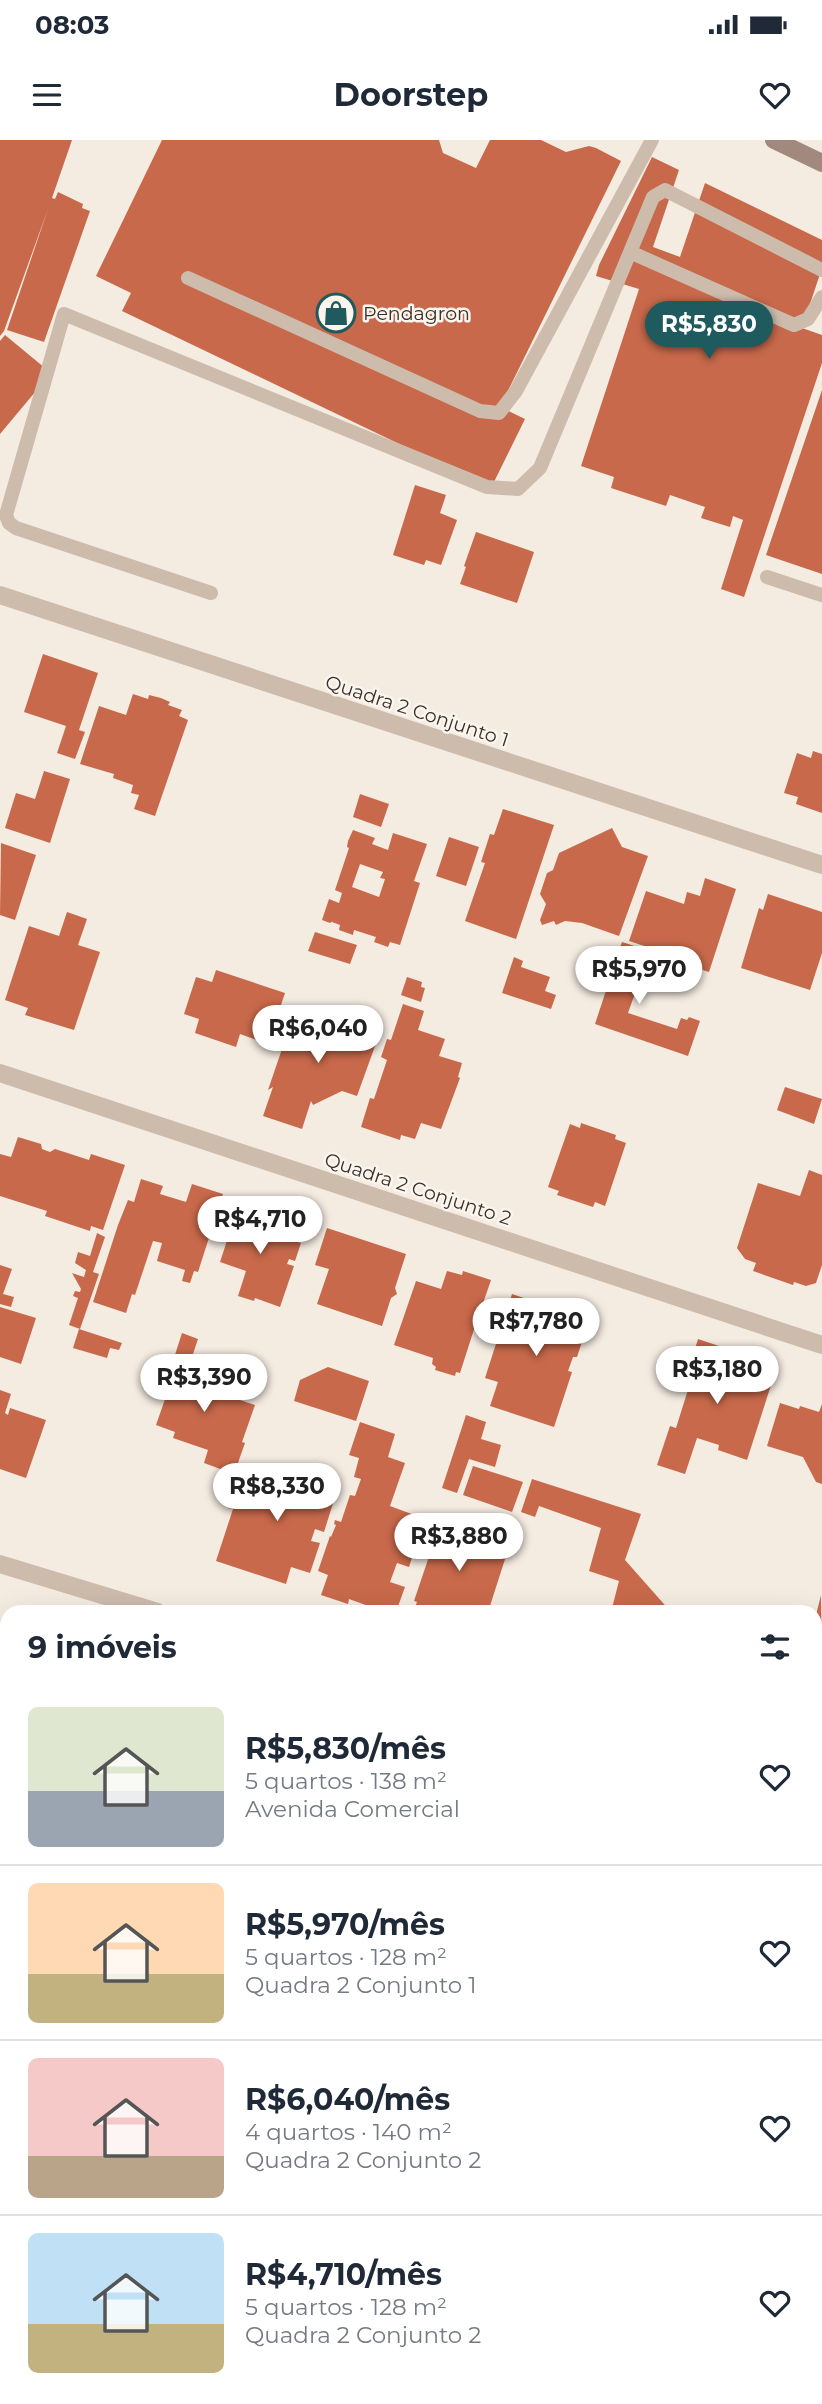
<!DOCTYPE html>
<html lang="pt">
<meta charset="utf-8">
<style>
:root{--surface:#fff;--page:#f2f2f3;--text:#1f2937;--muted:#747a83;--line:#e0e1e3;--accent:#1f5a5e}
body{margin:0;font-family:Montserrat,sans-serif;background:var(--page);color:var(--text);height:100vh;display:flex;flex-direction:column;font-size:26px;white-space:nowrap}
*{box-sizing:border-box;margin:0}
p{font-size:23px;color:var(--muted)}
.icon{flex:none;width:38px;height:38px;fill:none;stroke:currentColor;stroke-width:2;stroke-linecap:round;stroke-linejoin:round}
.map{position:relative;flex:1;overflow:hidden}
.sheet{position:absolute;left:0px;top:1465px;width:822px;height:800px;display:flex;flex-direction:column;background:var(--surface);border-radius:21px 21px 0 0;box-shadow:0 7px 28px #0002}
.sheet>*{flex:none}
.price{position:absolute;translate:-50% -60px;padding:0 16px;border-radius:24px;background:#fff;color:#222;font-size:23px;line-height:46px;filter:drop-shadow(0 2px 4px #0008)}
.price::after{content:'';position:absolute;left:50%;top:42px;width:21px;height:16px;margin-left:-10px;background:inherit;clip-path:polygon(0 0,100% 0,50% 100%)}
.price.current{background:var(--accent);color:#fff}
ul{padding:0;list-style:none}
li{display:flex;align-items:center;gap:21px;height:175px;padding:0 28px}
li+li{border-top:2px solid var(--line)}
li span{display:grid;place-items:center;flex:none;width:196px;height:140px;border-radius:10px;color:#555}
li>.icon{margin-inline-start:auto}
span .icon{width:84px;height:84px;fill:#fffc;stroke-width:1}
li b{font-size:30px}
h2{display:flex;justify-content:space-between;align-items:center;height:84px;padding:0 28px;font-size:30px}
.status{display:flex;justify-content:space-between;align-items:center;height:49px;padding:0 35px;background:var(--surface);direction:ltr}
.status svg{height:19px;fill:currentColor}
header{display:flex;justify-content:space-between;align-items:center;height:91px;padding:0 28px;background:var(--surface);font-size:32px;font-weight:700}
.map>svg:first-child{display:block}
.building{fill:#c8694b;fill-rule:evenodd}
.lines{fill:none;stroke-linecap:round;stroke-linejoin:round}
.lane{stroke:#cdbbac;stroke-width:14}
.street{stroke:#cdbbac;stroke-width:18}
.secondary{stroke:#a18a7d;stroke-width:18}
.labels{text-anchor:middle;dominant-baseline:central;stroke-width:5;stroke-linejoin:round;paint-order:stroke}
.poi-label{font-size:19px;fill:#3b302b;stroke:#fbf5ee;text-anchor:start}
.street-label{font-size:19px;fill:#3b302b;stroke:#fbf5ee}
</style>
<div class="status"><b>08:03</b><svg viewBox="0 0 49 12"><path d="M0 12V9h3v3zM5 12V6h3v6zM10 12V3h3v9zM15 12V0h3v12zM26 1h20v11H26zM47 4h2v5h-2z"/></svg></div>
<header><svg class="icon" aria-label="menu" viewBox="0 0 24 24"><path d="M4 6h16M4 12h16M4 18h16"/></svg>Doorstep<svg class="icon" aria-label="heart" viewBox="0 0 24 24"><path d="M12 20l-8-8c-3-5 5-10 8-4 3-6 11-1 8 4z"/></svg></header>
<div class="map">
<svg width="822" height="2264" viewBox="0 0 822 2264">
<rect width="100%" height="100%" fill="#f4ebe1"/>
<path class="building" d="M0,0H72L52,58L55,59L58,52L83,64L82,68L90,71L44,202L7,190L48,69L4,191L0,196Z
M162,0H439L443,13L476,28L490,0H541L566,12L589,6L596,8L621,21L500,267L525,279L491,348L122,171L131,153L96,136Z
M652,17L679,30L653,107L680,117L705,43L822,100V128L802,188L822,195V223L744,457L721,449L743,380L733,376L730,387L701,378L705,367L670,355L666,366L611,348L614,337L581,326L639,149L596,136L599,125Z
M5,195L51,233L0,294V201Z
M822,250V434L766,415Z
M415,345L446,355L440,373L457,380L441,425L426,420L424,425L393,415Z
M476,392L534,412L517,463L460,444L466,427L464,426Z
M43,514L98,533L79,590L85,592L75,619L57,613L66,586L24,572Z
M133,554L148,559L149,555L161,558L170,562L168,565L182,570L179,576L188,580L155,676L134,669L139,655L131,653L133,645L113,638L114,634L80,624L99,566L126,575Z
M813,611L822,614V673L796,664L798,657L784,653L797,613L811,618Z
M44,631L70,639L50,703L5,688L16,653L35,659Z
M360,654L389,664L381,687L353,677Z
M503,669L554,685L516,799L465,781L485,723L481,722L490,694L494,695Z
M612,688L622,707L648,716L619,796L582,783L565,781L556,785L554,781L542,785L540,780L546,764L540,754L547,733L553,730L559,713Z
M353,690L375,698L372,704L388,710L393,693L427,704L414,741L420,743L400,805L390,802L388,807L374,802L376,797L354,790L353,795L339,790L340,785L332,782L333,781L330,783L322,780L329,759L339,763L342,753L335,750L349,708L347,707L348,701ZM360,724L383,732L380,738L385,739L379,757L352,747Z
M449,697L479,707L466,746L436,736Z
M1,703L36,715L15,780L0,775Z
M705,738L736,749L709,832L665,818L666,813L629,801L646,751L684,764L687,752L700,756Z
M768,754L822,772V813L810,850L741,828L759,768L763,770Z
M67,772L87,779L78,805L100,812L74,890L25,875L28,868L5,860L29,786L59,796Z
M315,792L357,805L350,824L308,811Z
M622,802L650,811L628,873L677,889L681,878L687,880L689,877L700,881L688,916L595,884Z
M514,817L523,821L521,827L550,837L545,851L556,855L551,869L502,853Z
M216,830L285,853L268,904L240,894L236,907L195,893L199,879L184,874L196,837L212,842Z
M407,837L422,842L421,847L425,848L421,862L401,855Z
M403,864L424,871L418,890L445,899L439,916L462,923L458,937L460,938L441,989L421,983L415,999L401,995L400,1000L361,987L370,958L374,959L387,920L381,917L387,899L391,900Z
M296,868L338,882L339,879L376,890L374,894L379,895L357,956L342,951L313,965L311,961L302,989L263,976L273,947L268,950Z
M785,947L822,959L814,984L777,970Z
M581,983L616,995L615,999L626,1003L605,1066L595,1062L593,1067L557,1055L559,1051L548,1047L570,984L580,988Z
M18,997L41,1004L42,1009L50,1012L55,1009L89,1020L91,1014L125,1025L103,1090L91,1086L90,1091L45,1076L47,1071L0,1056V1014L11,1017Z
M809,1030L822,1035V1125L816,1143L806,1146L794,1142L793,1145L753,1131L756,1123L745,1119L737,1108L758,1043L800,1056Z
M141,1039L163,1046L160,1054L186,1062L192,1044L223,1054L198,1132L194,1131L190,1143L182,1141L185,1130L157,1121L162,1103L153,1101L135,1155L132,1154L126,1173L93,1162L118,1085L128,1060L134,1062Z
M238,1067L283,1082L279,1093L287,1096V1099L301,1103L295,1121L289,1119L287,1124L294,1126L280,1167L255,1158L254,1161L238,1156L246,1131L220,1122Z
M327,1088L406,1114L395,1148L397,1154L391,1158L382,1186L317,1164L329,1129L315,1125Z
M97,1093L105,1097L93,1132L99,1134L80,1189L69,1185L78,1158L73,1156L75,1151L80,1152L81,1149L72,1133L84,1137L86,1130L75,1123L78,1112L90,1116Z
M0,1125L12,1129L3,1154L14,1157L11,1167L0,1164Z
M447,1131L462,1135L463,1131L491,1140L480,1172L477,1171L475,1179L477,1180L460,1233L456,1232L455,1236L435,1230L436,1227L432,1224L433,1218L394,1205L416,1141L441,1149Z
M512,1154L548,1166L549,1161L553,1162L591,1174L577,1217H573L568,1231L572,1232L554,1287L490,1266L498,1242L485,1238Z
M0,1167L36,1178L21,1224L0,1217Z
M79,1189L122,1203L119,1210L110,1208L107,1218L73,1208Z
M182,1193L198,1199L189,1226L196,1229L191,1244L255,1265L242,1302L245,1303L234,1334L204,1323L208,1310L173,1298L175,1292L156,1285L178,1222L173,1221Z
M698,1199L761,1220L754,1240L771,1245L747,1320L718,1310L719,1305L697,1298L685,1334L657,1325L670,1286L676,1288L692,1237L687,1235Z
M328,1227L369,1241L356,1281L294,1261L300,1240Z
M0,1250L11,1254L5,1273L8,1275L10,1268L46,1280L26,1338L0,1329Z
M780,1263L799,1269L800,1266L819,1272L822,1264V1344L816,1342L803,1317L767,1306Z
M466,1275L486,1282L481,1299L501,1305L495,1327L469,1319L457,1353L442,1348Z
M360,1282L395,1294L388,1317L405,1323L390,1366L417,1376L409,1399L417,1402L409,1427L397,1423L390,1442L405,1447L396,1472H385L349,1459L348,1464L321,1455L328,1435L318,1431L330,1396L331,1397L336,1385L334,1384L335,1380L341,1382L350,1355L355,1356L361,1339L354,1337L359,1318L349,1315Z
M473,1326L523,1342L512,1372L463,1355Z
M297,1327L340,1341L324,1392L315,1389L311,1401L320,1403L310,1433L291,1427L286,1444L216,1421L233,1369L228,1368L241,1328L290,1345Z
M532,1339L641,1374L625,1420L671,1472H611L619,1441L589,1431L601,1388L539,1366L535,1377L521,1372Z
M443,1375L469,1384L464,1399L507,1413L488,1472H413L417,1462L414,1461Z
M821,1455L822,1543L818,1555L816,1554V1475Z
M0,1756L7,1758V1781L1,1801Z
M7,1827V1859L0,1845V1831Z
M822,1832V1890L816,1888V1850Z
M0,1919L7,1921L1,1949H0Z
M816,1953L822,1955V1974L816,1972Z
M0,2018L7,2021V2112L0,2110Z
M816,2018L822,2020V2039L816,2057Z
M816,2247L822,2249V2264H779L781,2258H816Z
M361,2258H402L400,2264H359Z
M528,2258H563L561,2264H526Z
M682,2258H762L759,2264H680Z"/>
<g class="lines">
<path class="lane" d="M630,112L794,185L808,179L822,157
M188,138L480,271L499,273L516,251L652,0
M767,437L822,455
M211,453L16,388L9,383L6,375L64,174L487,347L518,349L540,328L653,57L665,50L822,130"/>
<path class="street" d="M0,455L822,725
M0,933L822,1205
M0,1424L158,1472
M816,1690L822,1692
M816,2199L822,2201
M55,2264L57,2258"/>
<path class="secondary" d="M774,0L822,23"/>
</g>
<defs>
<symbol id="shop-ring" viewBox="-11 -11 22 22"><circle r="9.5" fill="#fbf5ee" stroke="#1f5a5e" stroke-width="1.5"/><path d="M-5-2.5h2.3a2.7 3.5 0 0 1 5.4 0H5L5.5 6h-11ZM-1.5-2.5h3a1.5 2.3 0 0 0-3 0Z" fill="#1f5a5e"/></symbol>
</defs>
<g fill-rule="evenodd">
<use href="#shop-ring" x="314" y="151" width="44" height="44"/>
</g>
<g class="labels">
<g class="poi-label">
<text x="363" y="173">Pendagron</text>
</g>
<g class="street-label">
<text transform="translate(417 571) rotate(18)">Quadra 2 Conjunto 1</text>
<text transform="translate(418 1049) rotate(18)">Quadra 2 Conjunto 2</text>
</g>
</g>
</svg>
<b class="price current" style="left:709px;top:221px">R$5,830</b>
<b class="price" style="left:639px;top:866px">R$5,970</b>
<b class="price" style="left:318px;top:925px">R$6,040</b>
<b class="price" style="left:260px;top:1116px">R$4,710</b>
<b class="price" style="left:536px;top:1218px">R$7,780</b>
<b class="price" style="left:717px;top:1266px">R$3,180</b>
<b class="price" style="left:204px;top:1274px">R$3,390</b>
<b class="price" style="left:277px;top:1383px">R$8,330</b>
<b class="price" style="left:459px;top:1433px">R$3,880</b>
<section class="sheet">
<h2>9 imóveis<svg class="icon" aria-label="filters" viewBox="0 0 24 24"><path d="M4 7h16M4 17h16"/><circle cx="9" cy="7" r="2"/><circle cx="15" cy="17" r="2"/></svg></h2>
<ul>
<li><span style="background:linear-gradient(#dfe7d0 60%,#9aa5b1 0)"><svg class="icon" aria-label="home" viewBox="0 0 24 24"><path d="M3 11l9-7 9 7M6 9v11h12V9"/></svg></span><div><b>R$5,830/mês</b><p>5 quartos · 138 m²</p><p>Avenida Comercial</p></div><svg class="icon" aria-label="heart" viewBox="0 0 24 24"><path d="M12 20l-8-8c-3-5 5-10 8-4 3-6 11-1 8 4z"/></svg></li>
<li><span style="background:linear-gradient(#ffd9b3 65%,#c2b280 0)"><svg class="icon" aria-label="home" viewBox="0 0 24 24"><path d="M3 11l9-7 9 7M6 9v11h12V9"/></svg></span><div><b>R$5,970/mês</b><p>5 quartos · 128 m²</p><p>Quadra 2 Conjunto 1</p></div><svg class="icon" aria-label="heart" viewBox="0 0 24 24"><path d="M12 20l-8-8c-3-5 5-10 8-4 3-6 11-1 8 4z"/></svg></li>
<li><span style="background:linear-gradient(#f6c9c9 70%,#b9a48a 0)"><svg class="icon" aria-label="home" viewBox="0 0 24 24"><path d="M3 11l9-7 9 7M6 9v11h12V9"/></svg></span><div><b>R$6,040/mês</b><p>4 quartos · 140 m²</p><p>Quadra 2 Conjunto 2</p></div><svg class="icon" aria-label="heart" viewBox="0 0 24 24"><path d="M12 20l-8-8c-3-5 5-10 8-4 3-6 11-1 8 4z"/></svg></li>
<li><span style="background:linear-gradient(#bfe0f5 65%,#c2b280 0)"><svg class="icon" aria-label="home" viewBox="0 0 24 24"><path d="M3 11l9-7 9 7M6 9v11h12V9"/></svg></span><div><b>R$4,710/mês</b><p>5 quartos · 128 m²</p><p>Quadra 2 Conjunto 2</p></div><svg class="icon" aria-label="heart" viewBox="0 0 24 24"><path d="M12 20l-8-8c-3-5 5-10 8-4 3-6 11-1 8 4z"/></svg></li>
</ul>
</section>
</div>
